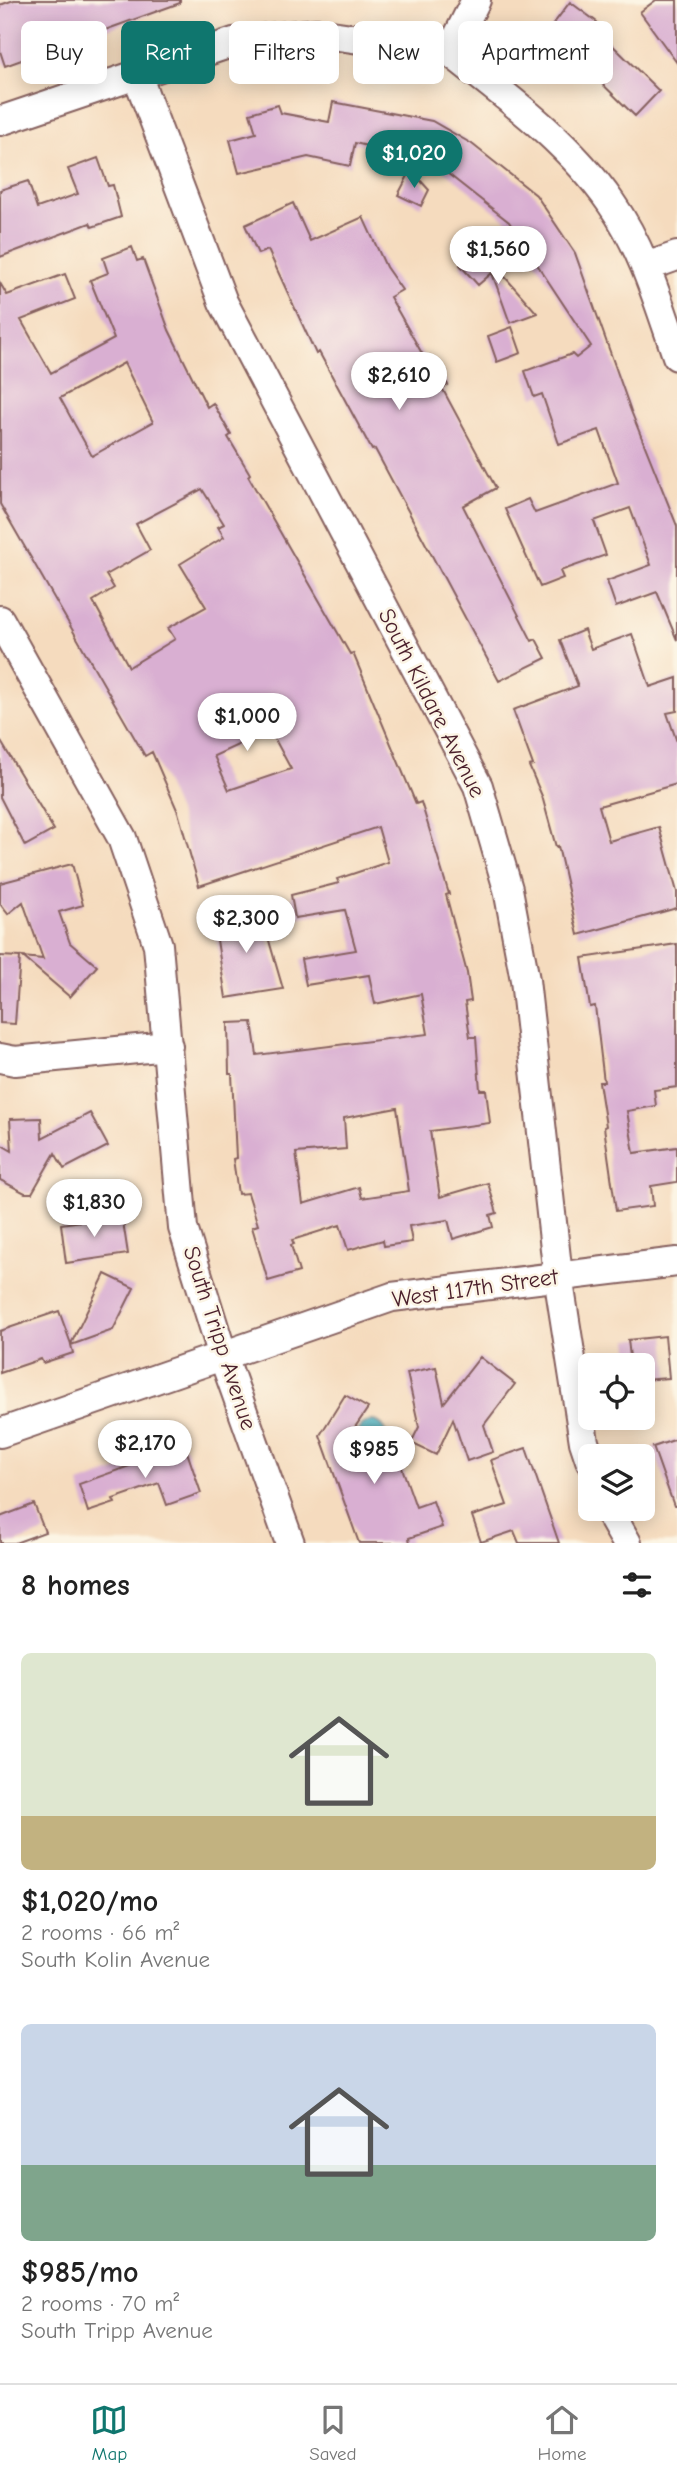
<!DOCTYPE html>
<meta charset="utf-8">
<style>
:root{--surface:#fff;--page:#f2f2f2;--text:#222;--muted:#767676;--line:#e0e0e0;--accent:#0f766e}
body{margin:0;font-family:"Comic Neue",sans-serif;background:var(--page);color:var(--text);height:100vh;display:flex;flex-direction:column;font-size:26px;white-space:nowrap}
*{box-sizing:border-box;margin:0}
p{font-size:23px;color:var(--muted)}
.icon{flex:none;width:38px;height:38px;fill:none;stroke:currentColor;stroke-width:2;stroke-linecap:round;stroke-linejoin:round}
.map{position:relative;height:1543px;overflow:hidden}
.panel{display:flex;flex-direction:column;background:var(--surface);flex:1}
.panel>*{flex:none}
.top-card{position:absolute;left:21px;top:21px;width:635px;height:63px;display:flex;gap:14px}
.buttons{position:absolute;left:578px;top:1353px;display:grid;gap:14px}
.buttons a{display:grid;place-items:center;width:77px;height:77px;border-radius:10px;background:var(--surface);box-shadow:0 4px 18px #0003;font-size:35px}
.price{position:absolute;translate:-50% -60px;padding:0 16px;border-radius:24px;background:#fff;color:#222;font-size:23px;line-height:46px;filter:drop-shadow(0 2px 4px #0008)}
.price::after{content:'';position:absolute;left:50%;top:42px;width:21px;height:16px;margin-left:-10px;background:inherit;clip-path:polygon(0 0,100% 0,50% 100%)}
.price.selected{background:var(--accent);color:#fff}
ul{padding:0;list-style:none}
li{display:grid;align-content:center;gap:14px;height:371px;padding:0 21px}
li span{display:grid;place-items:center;height:217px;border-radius:10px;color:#555}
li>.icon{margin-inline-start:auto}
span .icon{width:126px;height:126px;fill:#fffc;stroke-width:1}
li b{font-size:30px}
h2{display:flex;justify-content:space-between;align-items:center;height:84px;padding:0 21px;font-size:30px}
.pill{padding:0 24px;border-radius:10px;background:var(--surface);box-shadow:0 4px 18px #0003;font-size:24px;line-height:63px}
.pill.selected{background:var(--accent);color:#fff}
.tab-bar{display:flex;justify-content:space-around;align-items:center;height:98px;border-top:2px solid var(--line);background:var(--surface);font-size:19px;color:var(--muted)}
.tab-bar a{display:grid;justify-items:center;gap:4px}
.tab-bar .selected{color:var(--accent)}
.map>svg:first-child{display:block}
.water{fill:#3facbe;stroke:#446674;stroke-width:2}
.building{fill:#d9afd2;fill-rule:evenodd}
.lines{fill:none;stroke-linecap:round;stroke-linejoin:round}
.street-casing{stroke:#86615e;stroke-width:32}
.street{stroke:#fff;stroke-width:28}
.labels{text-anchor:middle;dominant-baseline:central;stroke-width:5;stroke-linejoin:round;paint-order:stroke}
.street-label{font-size:23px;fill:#4a1f2b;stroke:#fcf5e5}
</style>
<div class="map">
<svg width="677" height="1543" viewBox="0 0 677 1543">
<rect width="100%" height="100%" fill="#fcf5e5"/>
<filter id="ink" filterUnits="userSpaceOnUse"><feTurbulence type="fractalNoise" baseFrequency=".0143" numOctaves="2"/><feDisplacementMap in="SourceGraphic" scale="14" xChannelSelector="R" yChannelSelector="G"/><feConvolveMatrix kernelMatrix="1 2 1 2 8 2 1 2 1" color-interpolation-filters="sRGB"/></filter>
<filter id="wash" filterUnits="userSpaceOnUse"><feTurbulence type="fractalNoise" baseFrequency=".00686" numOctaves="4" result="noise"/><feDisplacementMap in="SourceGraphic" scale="28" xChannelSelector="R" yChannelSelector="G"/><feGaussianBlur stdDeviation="1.57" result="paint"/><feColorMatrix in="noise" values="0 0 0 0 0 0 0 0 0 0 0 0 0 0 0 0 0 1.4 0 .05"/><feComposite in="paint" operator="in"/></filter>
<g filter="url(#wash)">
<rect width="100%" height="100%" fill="#f5dbbe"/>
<path class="water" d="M358 1435a14 14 0 1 1 28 0a14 14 0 1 1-28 0Z"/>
<g id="blocks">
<path class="building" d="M14,0H180V3L5,66L0,51V5Z
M656,0H677V63L640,12Z
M570,2L597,22L594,27L659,91L635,116L573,55L562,70L534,50Z
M333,102L432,121L472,144L536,195L575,253L631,411L677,526V640L657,592L616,607L607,581L651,565L630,508L594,521L606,555L560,571L563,578L540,587L505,509L528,499L535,513L618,483L599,430L559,444L542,394L534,397L525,371L572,354L576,358L591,346L509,222L395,132L379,149L355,143L350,166L308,157L239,173L230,140L256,133L250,113L278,105L281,113L329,122Z
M98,158L108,186L113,185L121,217L92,227L90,223L0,257V190L28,181L37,208L78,194L68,169Z
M411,170L429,190L421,206L398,195Z
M293,203L310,241L363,217L386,267L402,290L390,297L428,364L435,361L448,385L442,388L496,488L463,506L532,641L536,639L546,658L499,681L375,449L372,450L319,352L316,354L268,250L258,254L245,225Z
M132,247L137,261L143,259L169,330L207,407L213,403L231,435L228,437L250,474L248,476L350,654L353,653L416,804L421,802L449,894L446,895L467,973L471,1001L465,1002L470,1037H476L480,1090H486L490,1123L430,1131L440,1197L488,1183L497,1213L490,1215L493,1227L453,1239L448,1220L409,1226L412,1242L384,1246L383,1240L348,1250L340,1225L292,1240L294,1244L291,1245L299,1272L268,1281L252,1227L258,1225L248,1193L238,1194L233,1159L236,1158L232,1074H229L228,1023L252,1022L257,1055L428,1034L421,994L375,1004L369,975L306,985L301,959L356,950L345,910L295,918L291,895L339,883L337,879L388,862L378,827L199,886L178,812L152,752L145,756L0,504V283L7,295L65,274L75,299L21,320L51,373L114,339L90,280L108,273L103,258ZM124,363L153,422L92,456L60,398ZM202,489L224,524L218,527L224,537L180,564L206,607L168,628L175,639L129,667L93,601L114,588L106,575L150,550L136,524ZM270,730L291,769L229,790L214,756ZM397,1108L409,1191L362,1198L359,1187L303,1204L296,1153L346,1149L344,1118Z
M479,248L497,268L537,313L510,323L492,273L478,285L460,265Z
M512,327L521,353L497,362L488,336Z
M584,630L591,649L632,634L650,687L677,678V711L667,713L677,742V784L599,806L609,841L659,827L677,892V908L578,935L558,846L556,847L542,796L529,766L533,765L513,710L578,686L560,640Z
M0,740L54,830L25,846L0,797Z
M72,864L83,905L59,912L70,943L97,966L70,997L23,957L43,959L23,902L8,914L0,904V883Z
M259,906L283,989L226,998L214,921Z
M677,944V1087L654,1090L656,1106L627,1111L634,1153L677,1147V1182L651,1186L653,1206L616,1211L604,1127L606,1126L599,1082H604L595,1006L590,1007L582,958Z
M0,956L20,957L15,1024L0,1023Z
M90,1113L108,1146L64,1169L55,1153L32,1193H25L0,1180V1144L12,1151L10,1119L41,1118L42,1138Z
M122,1215L128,1254L66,1263L61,1224Z
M105,1274L134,1288L113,1330L71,1345L73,1353L43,1363L41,1359L0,1373V1331L59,1311L71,1344Z
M665,1336L669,1378L642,1380V1365H631L628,1340Z
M480,1357L515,1384L484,1425L493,1452L467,1461L453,1419L436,1455L411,1443L419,1427L407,1373L436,1367L444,1403Z
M345,1395L368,1408L349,1436L359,1465L396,1451L416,1507L433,1501L442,1527L409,1538L410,1543H359L320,1435Z
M677,1439V1506H674L653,1447Z
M185,1446L201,1493L167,1505L159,1483L113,1499L115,1503L88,1512L79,1484Z
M526,1448L559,1543H519L514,1531L481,1542L472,1516L507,1505L491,1460Z
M34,1504L45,1532L15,1543H0V1517Z"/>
</g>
</g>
<g filter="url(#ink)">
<use href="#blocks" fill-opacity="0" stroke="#86615e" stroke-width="2"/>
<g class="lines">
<defs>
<path id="street" d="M450,52C507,97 569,142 611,203C643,248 659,304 677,356
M450,52L476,0
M137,75L223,302L478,786L508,889L525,980L558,1276L584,1442L590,1460
M0,121L234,42L317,33L450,52
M646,267L677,256
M0,620L122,838L158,945L183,1228L223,1356L290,1543
M0,1058L15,1061L168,1046
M0,1433L392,1297L677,1262
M607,1508L627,1543"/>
</defs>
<use href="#street" class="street-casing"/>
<use href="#street" class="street"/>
</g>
</g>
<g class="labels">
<g class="street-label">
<text transform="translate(432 703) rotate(63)">South Kildare Avenue</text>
<text transform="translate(475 1288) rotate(-8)">West 117th Street</text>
<text transform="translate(220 1338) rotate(72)">South Tripp Avenue</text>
</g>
</g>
</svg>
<div class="buttons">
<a><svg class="icon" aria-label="locate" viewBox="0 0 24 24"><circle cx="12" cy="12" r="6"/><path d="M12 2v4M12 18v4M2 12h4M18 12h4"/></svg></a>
<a><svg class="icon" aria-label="layers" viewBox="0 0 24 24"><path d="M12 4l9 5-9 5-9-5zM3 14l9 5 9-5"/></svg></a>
</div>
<b class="price selected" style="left:414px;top:190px">$1,020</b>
<b class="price" style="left:498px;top:286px">$1,560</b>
<b class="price" style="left:399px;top:412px">$2,610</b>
<b class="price" style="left:247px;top:753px">$1,000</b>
<b class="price" style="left:246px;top:955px">$2,300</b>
<b class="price" style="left:94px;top:1239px">$1,830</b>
<b class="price" style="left:145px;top:1480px">$2,170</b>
<b class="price" style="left:374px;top:1486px">$985</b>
<div class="top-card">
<a class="pill">Buy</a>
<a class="pill selected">Rent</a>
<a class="pill">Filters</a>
<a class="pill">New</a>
<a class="pill">Apartment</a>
</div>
</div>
<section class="panel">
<h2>8 homes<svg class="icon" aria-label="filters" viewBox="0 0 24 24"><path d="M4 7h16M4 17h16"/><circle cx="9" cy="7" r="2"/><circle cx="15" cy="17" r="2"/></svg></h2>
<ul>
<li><span style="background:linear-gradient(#dfe7d0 75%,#c2b280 0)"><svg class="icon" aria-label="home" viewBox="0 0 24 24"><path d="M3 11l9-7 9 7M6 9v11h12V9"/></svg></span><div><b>$1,020/mo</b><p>2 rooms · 66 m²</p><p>South Kolin Avenue</p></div></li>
<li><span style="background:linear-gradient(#c9d6e8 65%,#7fa58c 0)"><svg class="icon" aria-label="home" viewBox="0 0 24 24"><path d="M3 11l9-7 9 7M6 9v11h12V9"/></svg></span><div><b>$985/mo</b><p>2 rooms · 70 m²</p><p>South Tripp Avenue</p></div></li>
</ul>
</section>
<nav class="tab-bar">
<a class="selected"><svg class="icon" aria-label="map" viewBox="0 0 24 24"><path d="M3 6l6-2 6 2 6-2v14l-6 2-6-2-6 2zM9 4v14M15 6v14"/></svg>Map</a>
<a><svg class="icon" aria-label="saved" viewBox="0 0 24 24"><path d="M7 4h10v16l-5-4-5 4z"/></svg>Saved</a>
<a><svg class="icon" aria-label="home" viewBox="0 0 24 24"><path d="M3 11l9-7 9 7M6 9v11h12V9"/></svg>Home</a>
</nav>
